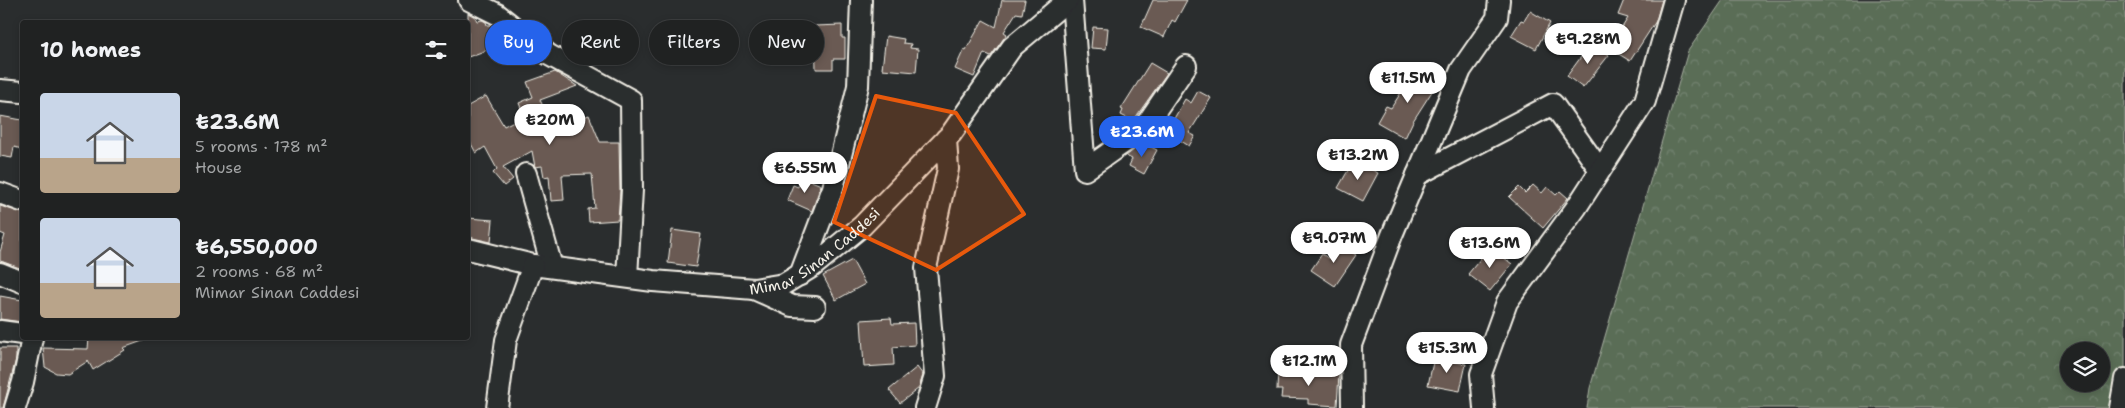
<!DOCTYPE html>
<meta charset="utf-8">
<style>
:root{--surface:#202222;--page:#282a2a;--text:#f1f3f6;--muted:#a2a4a5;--line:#3d3f40;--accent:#2563eb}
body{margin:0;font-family:"Shantell Sans",sans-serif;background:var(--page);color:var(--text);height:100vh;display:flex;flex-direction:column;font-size:19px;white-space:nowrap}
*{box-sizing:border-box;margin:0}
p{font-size:16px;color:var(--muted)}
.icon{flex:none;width:28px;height:28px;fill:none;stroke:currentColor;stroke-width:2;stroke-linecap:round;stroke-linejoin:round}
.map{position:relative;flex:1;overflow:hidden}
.side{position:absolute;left:20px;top:20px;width:450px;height:320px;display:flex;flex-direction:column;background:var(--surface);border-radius:5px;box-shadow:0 2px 8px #0003,0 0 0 1px var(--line)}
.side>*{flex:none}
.top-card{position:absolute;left:485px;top:20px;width:475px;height:45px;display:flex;gap:10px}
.buttons{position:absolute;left:2060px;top:342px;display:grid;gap:10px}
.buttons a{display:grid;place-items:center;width:50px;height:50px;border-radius:50%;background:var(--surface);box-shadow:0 2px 8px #0003,0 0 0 1px var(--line);font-size:25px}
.price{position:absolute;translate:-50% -42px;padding:0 11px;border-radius:18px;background:#fff;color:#222;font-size:16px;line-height:32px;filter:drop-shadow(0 1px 2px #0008)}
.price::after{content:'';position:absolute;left:50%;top:30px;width:15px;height:11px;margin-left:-8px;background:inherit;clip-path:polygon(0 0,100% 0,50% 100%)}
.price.selected{background:var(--accent);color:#fff}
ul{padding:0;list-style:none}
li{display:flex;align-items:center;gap:15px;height:125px;padding:0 20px}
li span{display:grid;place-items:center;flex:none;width:140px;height:100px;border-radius:5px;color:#555}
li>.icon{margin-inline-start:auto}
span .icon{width:60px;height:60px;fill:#fffc;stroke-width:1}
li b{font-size:21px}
h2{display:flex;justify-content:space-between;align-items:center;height:60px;padding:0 20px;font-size:21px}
.chip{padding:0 18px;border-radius:22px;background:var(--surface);box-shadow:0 2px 8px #0003,0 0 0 1px var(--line);font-size:18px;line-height:45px}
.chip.selected{background:var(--accent);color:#fff}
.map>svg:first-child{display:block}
.forest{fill:url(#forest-crowns);stroke:#a7afa0;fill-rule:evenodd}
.building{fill:#6a5a52;stroke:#f4f1e8}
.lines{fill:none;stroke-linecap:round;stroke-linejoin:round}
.minor-casing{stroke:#f4f1e8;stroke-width:24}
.minor{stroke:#2a2d2e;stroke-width:20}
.marked{fill:#e8590c;fill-opacity:0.2;stroke:#e8590c;stroke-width:4;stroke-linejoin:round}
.labels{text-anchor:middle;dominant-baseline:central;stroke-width:5;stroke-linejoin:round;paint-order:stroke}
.street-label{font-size:15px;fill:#f4f1e8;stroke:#2a2d2e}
</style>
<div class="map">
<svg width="2125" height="408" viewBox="0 0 2125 408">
<defs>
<pattern id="forest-crowns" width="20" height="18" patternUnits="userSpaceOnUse" patternTransform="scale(1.25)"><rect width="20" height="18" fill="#5a6d57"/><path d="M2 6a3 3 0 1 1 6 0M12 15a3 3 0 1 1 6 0" fill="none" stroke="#72826f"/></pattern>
</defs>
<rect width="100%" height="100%" fill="#2a2d2e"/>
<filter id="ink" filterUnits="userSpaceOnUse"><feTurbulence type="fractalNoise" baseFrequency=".02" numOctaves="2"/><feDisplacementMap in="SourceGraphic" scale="10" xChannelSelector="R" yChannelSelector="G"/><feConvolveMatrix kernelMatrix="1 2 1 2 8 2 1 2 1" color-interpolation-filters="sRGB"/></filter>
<g filter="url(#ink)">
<path class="forest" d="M1723,0H2125V408H1587L1590,388L1688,51ZM2069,351H2101V384H2069Z"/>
<path class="building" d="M1002,0H1025L1022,14L1016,13L1004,32L1007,34L991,56L984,53L974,77L955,69L964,49L966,50L983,20L996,27Z
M1153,0H1187L1175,22L1172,20L1164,37L1141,27Z
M1624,0H1662L1656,21L1630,61L1609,48L1628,18L1618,15Z
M1530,11L1550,23L1536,49L1511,36L1521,20L1524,21Z
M468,13L475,17L477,21L482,20L486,22L487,25H492L496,37L492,38L495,47L468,57Z
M842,25V38H845V59H833V69H816L815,26Z
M1093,27L1108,28L1106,49L1091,48Z
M886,36L904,39L903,43L911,44L910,48L918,49L916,72L882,69Z
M1592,42L1609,55L1583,88L1567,76Z
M1150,63L1167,73L1133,121L1121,115L1123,110L1121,109Z
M1417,68L1438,82L1413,121L1405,138L1377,122L1386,106L1391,108Z
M555,72L577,86L540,100L554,129L589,115L600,142H619L620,190L618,220L589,222L588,209L595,208L592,174L562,175L564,200L551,201L549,176L544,177L542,166L535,167L532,151L503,167L513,179L504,186L493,173L497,169L485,147L476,153L468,138V106L486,96L504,126L524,116L519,103L533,97L527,82Z
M1198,91L1211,98L1189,133L1195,136L1189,146L1159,127L1163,120L1171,124L1185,99L1191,103Z
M0,116L22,120V149L14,147L12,158L0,156Z
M1143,143L1157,150L1144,174L1129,166L1132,159L1126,156Z
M1354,160L1378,173L1363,201L1338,188Z
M802,177L821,185L812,211L787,200L793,185L798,187Z
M1533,185L1542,193L1547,187L1556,195L1560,191L1568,198L1543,228L1509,197L1519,187L1525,193Z
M0,206L22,213V262L20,268L0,261V252L5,235L0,233Z
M468,218L493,220L491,242L468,237Z
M672,230L701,234L696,267L668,263Z
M1338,243L1356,255L1335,286L1311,270L1322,254L1328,258Z
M1490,247L1512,264L1490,291L1468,274Z
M852,260L865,284L836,300L823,276Z
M0,296L22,300V322L0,319Z
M891,318L892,324L914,323L915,345L893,347L894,365L864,367L861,320Z
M89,338H148V339L123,348L125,350L93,370L88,361L68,374L56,373L45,367L43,348L88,349Z
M0,348H16V359L3,408H0Z
M1434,358L1466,364L1460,391L1428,385Z
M917,367L923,375L919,388L900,403L889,390Z
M1278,370L1339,374L1337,406L1308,404V399L1281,398L1282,390H1277Z"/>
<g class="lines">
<defs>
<g id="minor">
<path d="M469,0L497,14L549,55L631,100L632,190L627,277"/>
<path d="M1072,0L1085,170L1143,129L1186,66"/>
<path d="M0,90L22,92"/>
<path d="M526,174L552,267"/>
<path d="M1417,175L1553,104L1600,170"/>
<path d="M0,193L22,201"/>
<path id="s1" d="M468,249L533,265L653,281L754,289L784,284L812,267L862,226L951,134L1012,47L1068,0"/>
<path d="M0,273L22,282"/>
<path d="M800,275L833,188L858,86L861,0"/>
<path d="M754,289L792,306L815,307"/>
<path d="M0,331L22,334"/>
<path d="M15,408L23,382L32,338"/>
<path d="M497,408L506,340L533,265"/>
<path d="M925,408L935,376L926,268L948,169L946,139"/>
<path d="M1352,408L1351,345L1392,235L1461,70L1497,18L1499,0"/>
<path d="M1484,408L1481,374L1507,302L1576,208L1645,101L1674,0"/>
<path d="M2120,408L2125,379"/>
</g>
</defs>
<use href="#minor" class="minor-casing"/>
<use href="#minor" class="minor"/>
</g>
</g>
<path class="marked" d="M876,96L956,113L1024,214L936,270L834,222Z"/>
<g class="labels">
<g class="street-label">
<text stroke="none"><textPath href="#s1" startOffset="362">Mimar Sinan Caddesi</textPath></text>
</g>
</g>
</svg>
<div class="buttons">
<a><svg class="icon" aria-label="layers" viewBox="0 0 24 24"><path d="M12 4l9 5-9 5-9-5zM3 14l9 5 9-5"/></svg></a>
</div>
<b class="price" style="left:1588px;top:65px">₺9.28M</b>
<b class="price" style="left:1408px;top:104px">₺11.5M</b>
<b class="price" style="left:550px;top:146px">₺20M</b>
<b class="price selected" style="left:1142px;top:158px">₺23.6M</b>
<b class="price" style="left:1358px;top:181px">₺13.2M</b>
<b class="price" style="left:805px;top:194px">₺6.55M</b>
<b class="price" style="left:1334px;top:264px">₺9.07M</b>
<b class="price" style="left:1490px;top:269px">₺13.6M</b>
<b class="price" style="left:1447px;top:374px">₺15.3M</b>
<b class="price" style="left:1309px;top:387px">₺12.1M</b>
<div class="top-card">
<a class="chip selected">Buy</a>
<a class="chip">Rent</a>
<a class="chip">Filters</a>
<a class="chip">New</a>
</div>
<section class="side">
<h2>10 homes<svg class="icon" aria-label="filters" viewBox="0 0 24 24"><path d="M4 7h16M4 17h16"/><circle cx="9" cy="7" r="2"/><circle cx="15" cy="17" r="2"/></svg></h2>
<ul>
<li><span style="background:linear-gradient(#c9d6e8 65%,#b9a48a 0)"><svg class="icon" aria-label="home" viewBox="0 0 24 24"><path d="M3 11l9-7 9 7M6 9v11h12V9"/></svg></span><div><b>₺23.6M</b><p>5 rooms · 178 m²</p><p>House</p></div></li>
<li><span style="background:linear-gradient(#c9d6e8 65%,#b9a48a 0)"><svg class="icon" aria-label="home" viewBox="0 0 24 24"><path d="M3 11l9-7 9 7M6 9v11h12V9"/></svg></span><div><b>₺6,550,000</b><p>2 rooms · 68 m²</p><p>Mimar Sinan Caddesi</p></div></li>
</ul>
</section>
</div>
